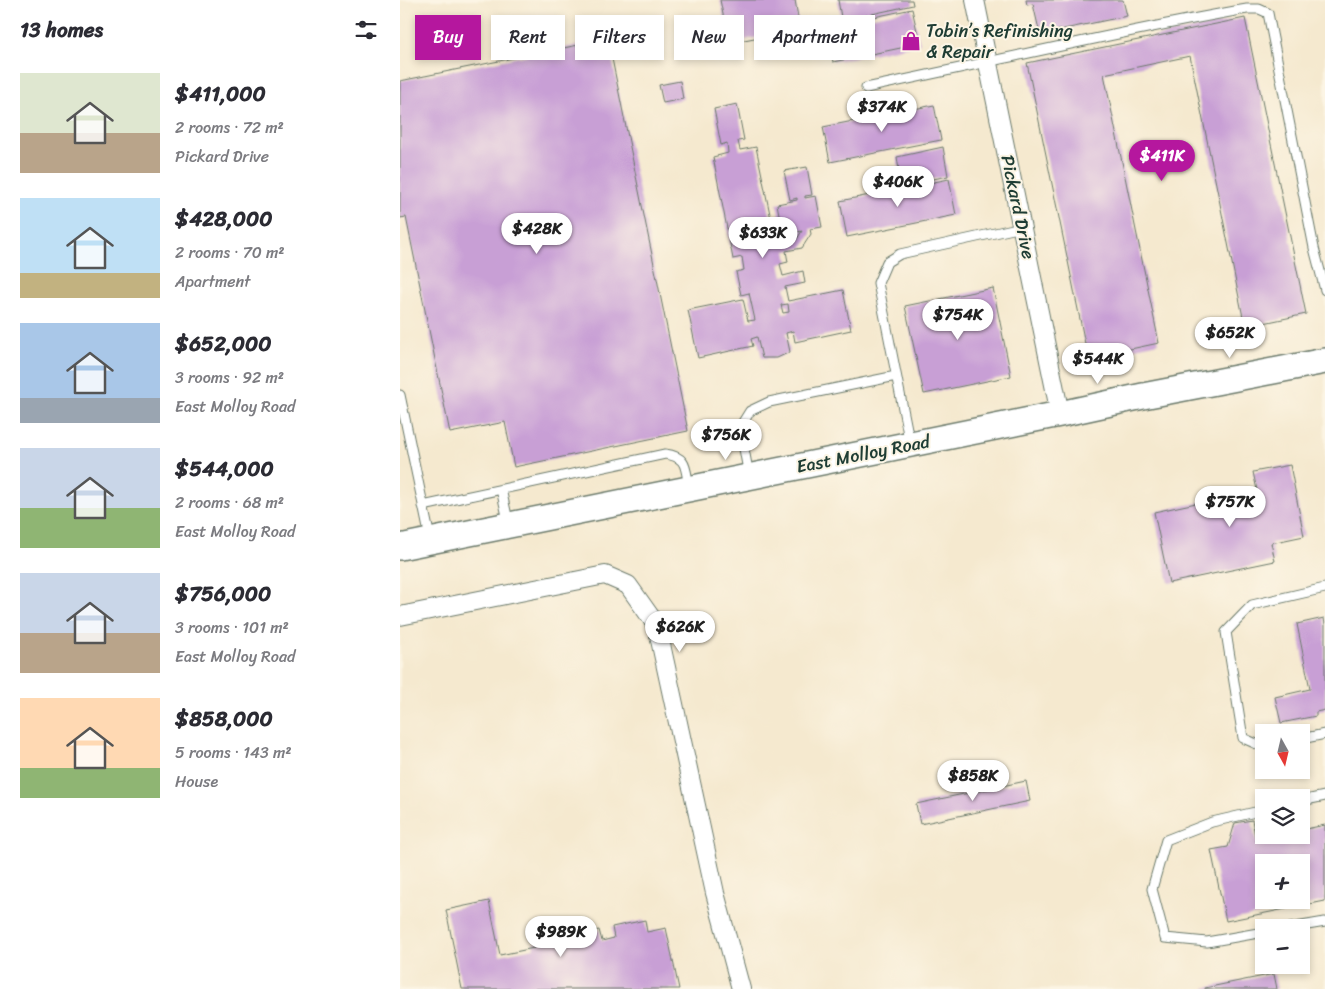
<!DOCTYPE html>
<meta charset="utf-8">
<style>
:root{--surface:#fff;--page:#f7f7f7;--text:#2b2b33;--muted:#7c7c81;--accent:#b5179e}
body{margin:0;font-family:Sriracha,sans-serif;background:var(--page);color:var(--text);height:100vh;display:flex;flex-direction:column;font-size:19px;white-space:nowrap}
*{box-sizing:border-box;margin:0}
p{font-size:16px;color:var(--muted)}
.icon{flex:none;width:28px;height:28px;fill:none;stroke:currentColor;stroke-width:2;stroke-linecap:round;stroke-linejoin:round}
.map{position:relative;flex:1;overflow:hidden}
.panel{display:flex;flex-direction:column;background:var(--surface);width:400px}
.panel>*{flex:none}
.banner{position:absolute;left:15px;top:15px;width:475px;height:45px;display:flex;gap:10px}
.needle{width:32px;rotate:172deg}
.buttons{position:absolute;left:855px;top:724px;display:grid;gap:10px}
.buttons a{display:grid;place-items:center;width:55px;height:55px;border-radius:0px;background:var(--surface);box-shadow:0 2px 8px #0003;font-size:25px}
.price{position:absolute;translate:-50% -42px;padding:0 11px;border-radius:18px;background:#fff;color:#222;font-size:16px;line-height:32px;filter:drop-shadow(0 1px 2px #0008)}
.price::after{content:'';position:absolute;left:50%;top:30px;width:15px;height:11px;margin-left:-8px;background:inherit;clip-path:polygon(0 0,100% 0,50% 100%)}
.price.selected{background:var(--accent);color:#fff}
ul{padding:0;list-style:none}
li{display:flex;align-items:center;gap:15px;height:125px;padding:0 20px}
li span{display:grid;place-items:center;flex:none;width:140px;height:100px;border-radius:0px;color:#555}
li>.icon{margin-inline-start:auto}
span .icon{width:60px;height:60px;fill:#fffc;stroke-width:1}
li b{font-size:21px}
h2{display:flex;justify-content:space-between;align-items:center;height:60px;padding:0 20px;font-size:21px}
.pill{padding:0 18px;border-radius:0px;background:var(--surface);box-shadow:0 2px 8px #0003;font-size:18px;line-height:45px}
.pill.selected{background:var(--accent);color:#fff}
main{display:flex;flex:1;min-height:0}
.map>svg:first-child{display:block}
.building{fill:#c89fd5;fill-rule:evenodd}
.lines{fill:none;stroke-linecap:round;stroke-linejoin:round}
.lane-casing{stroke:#6a796a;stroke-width:11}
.street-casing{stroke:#6a796a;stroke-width:20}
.secondary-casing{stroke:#6a796a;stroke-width:28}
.lane{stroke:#fff;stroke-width:9}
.street{stroke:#fff;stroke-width:18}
.secondary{stroke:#fff;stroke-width:25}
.labels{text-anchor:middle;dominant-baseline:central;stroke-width:4;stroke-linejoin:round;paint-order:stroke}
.poi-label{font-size:18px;fill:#1f3d34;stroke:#fcf5e5;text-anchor:start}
.street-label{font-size:18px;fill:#1f3d34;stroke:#fcf5e5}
</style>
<main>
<section class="panel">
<h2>13 homes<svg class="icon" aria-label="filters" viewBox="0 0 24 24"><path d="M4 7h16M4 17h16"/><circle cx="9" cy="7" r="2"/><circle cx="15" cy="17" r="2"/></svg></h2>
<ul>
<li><span style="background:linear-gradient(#dfe7d0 60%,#b9a48a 0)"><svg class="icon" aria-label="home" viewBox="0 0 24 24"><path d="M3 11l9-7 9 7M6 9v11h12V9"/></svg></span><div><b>$411,000</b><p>2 rooms · 72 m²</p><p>Pickard Drive</p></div></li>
<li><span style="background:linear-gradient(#bfe0f5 75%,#c2b280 0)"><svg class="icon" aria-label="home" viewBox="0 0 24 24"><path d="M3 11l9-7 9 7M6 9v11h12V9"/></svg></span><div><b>$428,000</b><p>2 rooms · 70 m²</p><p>Apartment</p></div></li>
<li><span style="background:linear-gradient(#a9c7e8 75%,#9aa5b1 0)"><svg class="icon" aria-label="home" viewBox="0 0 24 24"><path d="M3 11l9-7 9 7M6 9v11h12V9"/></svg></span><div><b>$652,000</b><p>3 rooms · 92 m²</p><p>East Molloy Road</p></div></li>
<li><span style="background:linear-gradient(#c9d6e8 60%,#8fb573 0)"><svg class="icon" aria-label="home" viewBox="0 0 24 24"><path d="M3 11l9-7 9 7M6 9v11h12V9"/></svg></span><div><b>$544,000</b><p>2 rooms · 68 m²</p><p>East Molloy Road</p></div></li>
<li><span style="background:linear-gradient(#c9d6e8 60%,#b9a48a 0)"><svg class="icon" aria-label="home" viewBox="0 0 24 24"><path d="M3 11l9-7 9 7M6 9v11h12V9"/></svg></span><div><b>$756,000</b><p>3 rooms · 101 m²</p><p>East Molloy Road</p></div></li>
<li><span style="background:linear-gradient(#ffd9b3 70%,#8fb573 0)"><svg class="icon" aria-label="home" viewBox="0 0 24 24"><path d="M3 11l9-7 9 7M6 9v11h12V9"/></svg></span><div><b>$858,000</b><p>5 rooms · 143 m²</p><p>House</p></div></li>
</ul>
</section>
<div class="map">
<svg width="925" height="989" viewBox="0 0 925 989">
<rect width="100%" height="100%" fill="#fcf5e5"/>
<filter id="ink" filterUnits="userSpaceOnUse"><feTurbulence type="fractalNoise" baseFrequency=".02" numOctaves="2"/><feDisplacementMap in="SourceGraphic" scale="10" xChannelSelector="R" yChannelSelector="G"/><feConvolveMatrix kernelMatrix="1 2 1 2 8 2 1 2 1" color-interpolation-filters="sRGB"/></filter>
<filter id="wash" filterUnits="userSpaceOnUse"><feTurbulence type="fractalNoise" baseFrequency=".0096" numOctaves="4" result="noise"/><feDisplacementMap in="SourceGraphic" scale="20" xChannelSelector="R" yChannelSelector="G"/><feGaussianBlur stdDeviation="1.12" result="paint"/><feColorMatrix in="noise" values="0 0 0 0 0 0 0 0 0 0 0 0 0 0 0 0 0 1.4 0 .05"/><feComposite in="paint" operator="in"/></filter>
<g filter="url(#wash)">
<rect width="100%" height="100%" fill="#f5e9cf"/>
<g id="blocks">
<path class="building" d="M320,0H395L400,29L329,43Z
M438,0H512L513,5L449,19L450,22L512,9L520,44L433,62L425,27L442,23Z
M626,0H723L727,16L640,34L633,4L627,5Z
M845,18L906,314L845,327L790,56L704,74L759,343L688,358L627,63Z
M208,39L288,431L114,467L105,422L50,433L6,217L0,218V81Z
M280,81L283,99L263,103L259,85Z
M337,104L344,140L338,141L340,150L356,147L376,243L397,239L402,231L383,235L377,204L397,200V198L390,200L384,171L407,167L412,195L405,196V198L416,196L422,227L410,229L411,234L402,248L386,251L388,262L380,264L383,276L403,271L405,283L385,287L388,301L443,290L451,330L395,342L393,331L386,333L390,352L377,358H362L357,337L351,339L353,346L298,358L288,310L343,299L348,321L355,320L349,293L341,295L336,272L344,270L342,257L333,259L313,157L328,153L327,143L321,145L314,109ZM388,304L389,312L383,313L381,305Z
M534,105L541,140L430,162L423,127Z
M543,147L548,176L494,187L491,172L499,170L497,157Z
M549,179L556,215L447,237L440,201Z
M593,288L611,376L524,394L505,306Z
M890,465L904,536L871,543L875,561L769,583L754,512L857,490L853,472Z
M924,618L925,625V710L916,712V716L881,723L875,697L910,689L897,624Z
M626,781L630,801L520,824L516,804Z
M852,820L856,841L886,835H901V830L925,825V901L826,921L811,850L828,847L835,823ZM864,862H901V900H864Z
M89,901L100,955L134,948L133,943L199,930L202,941L214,938L212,927L245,920L247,932L266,928L279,989H62L46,910Z
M874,974L877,989H805V988Z"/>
</g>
</g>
<g filter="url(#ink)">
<use href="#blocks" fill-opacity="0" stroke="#6a796a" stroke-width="1"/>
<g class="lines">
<defs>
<path id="lane" d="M466,88C593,62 719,31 847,9H859L868,13L914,248L925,290
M0,395L30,538
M510,444L478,283L487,262L500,254L622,227
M349,476L340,427L350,411L369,402L496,376
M101,489L109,525
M23,506L265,454C288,457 285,468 289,487
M901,739L925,734
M864,746H861L843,738L826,632L852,605L925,588
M901,801L925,796
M864,810L812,822L766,840L752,889L765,938L807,942L864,932
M890,928L925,922"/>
<path id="street" d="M575,0L660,414
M0,616L205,575L228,585L257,626L315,893L341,989"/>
<path id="secondary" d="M0,547L660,414L743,396L925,361"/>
</defs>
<use href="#lane" class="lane-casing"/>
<use href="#street" class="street-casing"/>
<use href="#secondary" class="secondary-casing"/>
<use href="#lane" class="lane"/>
<use href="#street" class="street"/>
<use href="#secondary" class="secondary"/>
</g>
</g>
<defs>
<symbol id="shop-bare" viewBox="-9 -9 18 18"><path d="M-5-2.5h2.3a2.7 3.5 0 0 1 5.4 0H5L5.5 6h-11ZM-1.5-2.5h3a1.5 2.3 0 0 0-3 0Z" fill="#b5179e" stroke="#fcf5e5" stroke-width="2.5" paint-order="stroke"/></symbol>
</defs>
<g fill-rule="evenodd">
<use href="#shop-bare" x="497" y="27" width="28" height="28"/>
</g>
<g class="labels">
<g class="poi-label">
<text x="526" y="31">Tobin’s Refinishing<tspan x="526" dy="21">&amp; Repair</tspan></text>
</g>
<g class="street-label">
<text transform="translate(618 207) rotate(78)">Pickard Drive</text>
<text transform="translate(463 454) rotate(-11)">East Molloy Road</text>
</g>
</g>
</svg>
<div class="buttons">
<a><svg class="needle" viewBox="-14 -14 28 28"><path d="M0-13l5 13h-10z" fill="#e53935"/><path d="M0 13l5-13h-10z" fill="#7c7c81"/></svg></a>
<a><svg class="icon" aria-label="layers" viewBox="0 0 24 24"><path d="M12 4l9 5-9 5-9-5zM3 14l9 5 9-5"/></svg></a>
<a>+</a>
<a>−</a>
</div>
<b class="price" style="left:482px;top:133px">$374K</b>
<b class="price selected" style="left:762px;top:182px">$411K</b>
<b class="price" style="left:498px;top:208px">$406K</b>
<b class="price" style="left:137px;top:255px">$428K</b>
<b class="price" style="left:363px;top:259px">$633K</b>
<b class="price" style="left:558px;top:341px">$754K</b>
<b class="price" style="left:830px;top:359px">$652K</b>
<b class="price" style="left:698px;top:385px">$544K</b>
<b class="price" style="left:326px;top:461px">$756K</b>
<b class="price" style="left:830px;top:528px">$757K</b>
<b class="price" style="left:280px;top:653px">$626K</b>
<b class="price" style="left:573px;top:802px">$858K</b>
<b class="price" style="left:161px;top:958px">$989K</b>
<div class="banner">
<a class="pill selected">Buy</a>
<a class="pill">Rent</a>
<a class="pill">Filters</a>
<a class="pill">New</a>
<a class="pill">Apartment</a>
</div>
</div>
</main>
